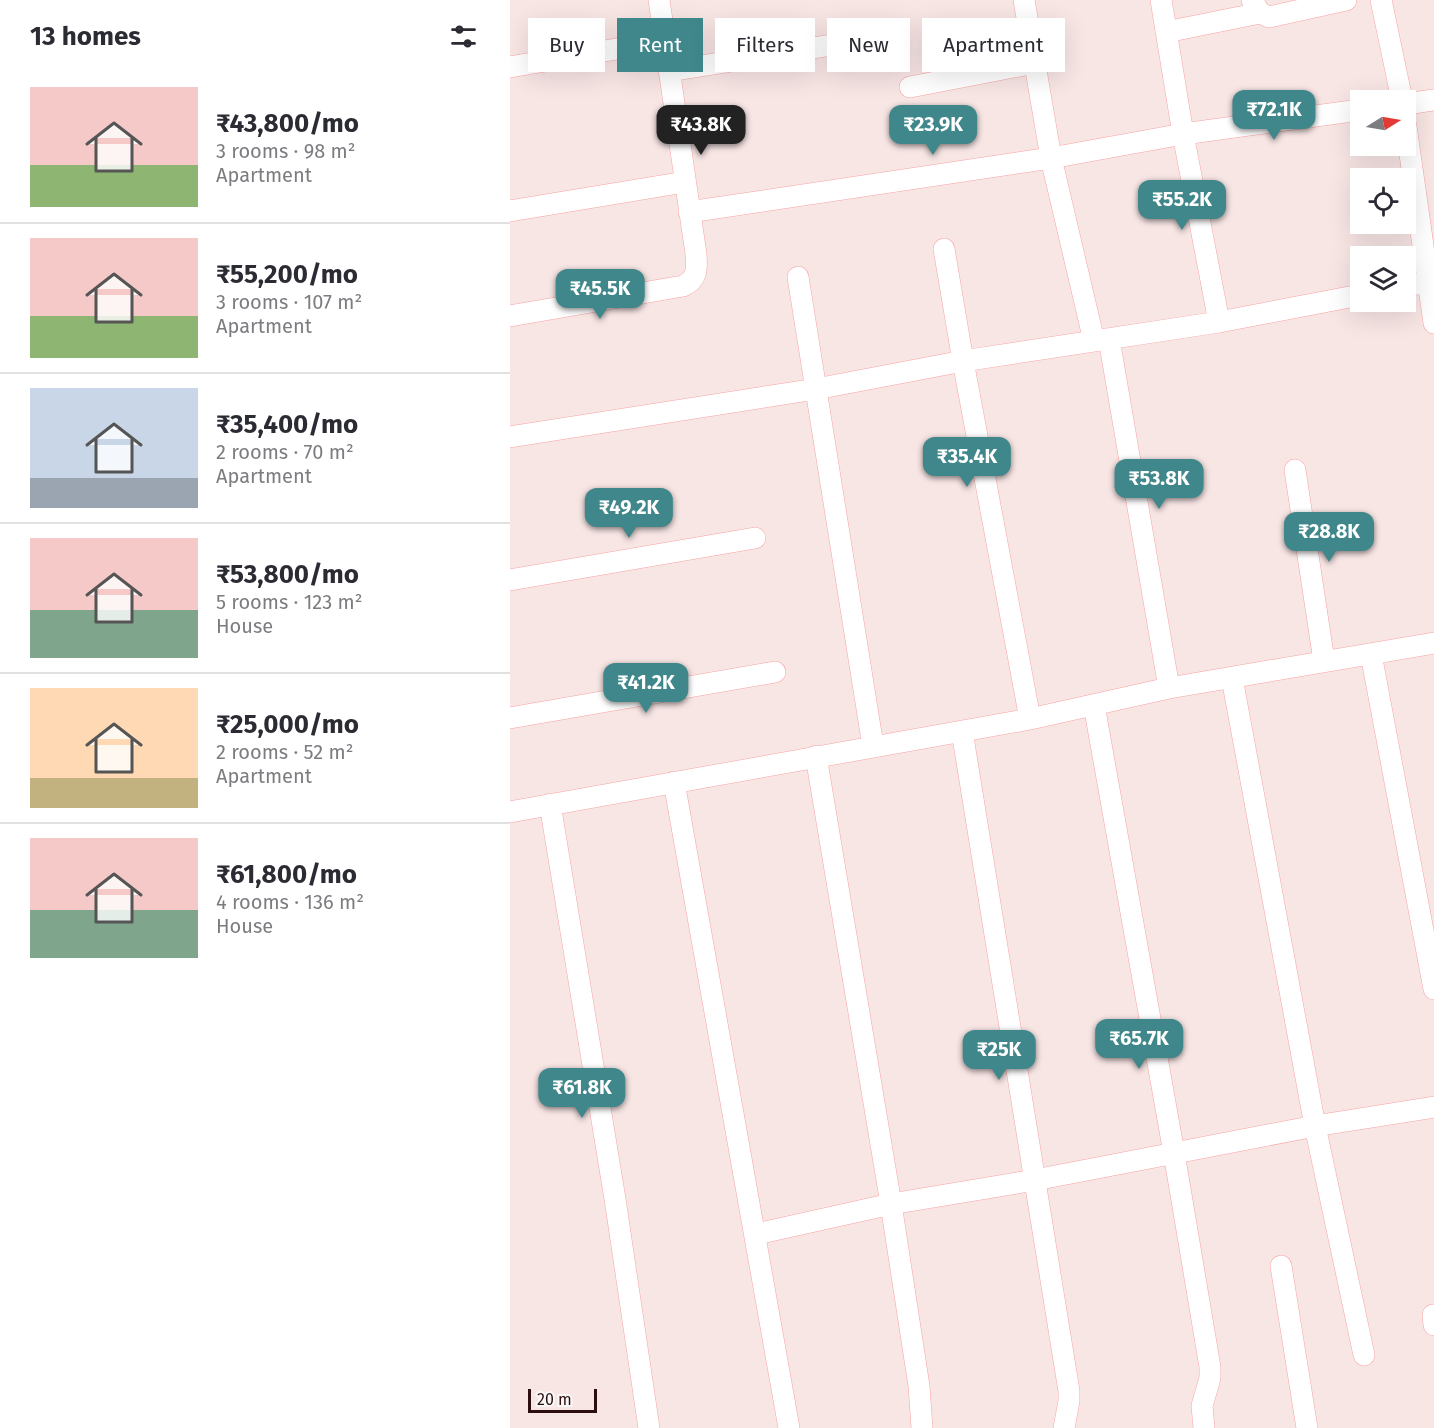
<!DOCTYPE html>
<meta charset="utf-8">
<style>
:root{--surface:#fff;--page:#f7f7f7;--text:#2b2b33;--muted:#7c7c81;--line:#e1e1e2;--accent:#3f878a}
body{margin:0;font-family:"Fira Sans",sans-serif;background:var(--page);color:var(--text);height:100vh;display:flex;flex-direction:column;font-size:22px;white-space:nowrap}
*{box-sizing:border-box;margin:0}
p{font-size:20px;color:var(--muted)}
.icon{flex:none;width:33px;height:33px;fill:none;stroke:currentColor;stroke-width:2;stroke-linecap:round;stroke-linejoin:round}
.map{position:relative;flex:1;overflow:hidden}
.side{display:flex;flex-direction:column;background:var(--surface);width:510px}
.side>*{flex:none}
.hud{position:absolute;left:18px;top:18px;width:570px;height:54px;display:flex;gap:12px}
.needle{width:39px;rotate:79deg}
.tools{position:absolute;left:840px;top:90px;display:grid;gap:12px}
.tools a{display:grid;place-items:center;width:66px;height:66px;border-radius:0px;background:var(--surface);box-shadow:0 6px 24px #0002;font-size:30px}
.scale{position:absolute;left:18px;bottom:15px;width:69px;box-sizing:border-box;padding-left:6px;border:3px solid #2d0e10;border-top:0;font-size:16px;line-height:21px;white-space:nowrap;color:#2d0e10;-webkit-text-stroke:4px #f8f8f8;paint-order:stroke}
.price{position:absolute;translate:-50% -51px;padding:0 14px;border-radius:12px;background:var(--accent);color:#fff;font-size:20px;line-height:39px;filter:drop-shadow(0 2px 3px #0008)}
.price::after{content:'';position:absolute;left:50%;top:36px;width:18px;height:14px;margin-left:-9px;background:inherit;clip-path:polygon(0 0,100% 0,50% 100%)}
.price.selected{background:#222;color:#fff}
ul{padding:0;list-style:none}
li{display:flex;align-items:center;gap:18px;height:150px;padding:0 30px}
li+li{border-top:2px solid var(--line)}
li span{display:grid;place-items:center;flex:none;width:168px;height:120px;border-radius:0px;color:#555}
li>.icon{margin-inline-start:auto}
span .icon{width:72px;height:72px;fill:#fffc;stroke-width:1}
li b{font-size:26px}
h2{display:flex;justify-content:space-between;align-items:center;height:72px;padding:0 30px;font-size:26px}
.chip{padding:0 21px;border-radius:0px;background:var(--surface);box-shadow:0 6px 24px #0002;font-size:21px;line-height:54px}
.chip.selected{background:var(--accent);color:#fff}
main{display:flex;flex:1;min-height:0}
.map>svg:first-child{display:block}
.lines{fill:none;stroke-linecap:round;stroke-linejoin:round}
.minor-casing{stroke:#f8a3a3;stroke-width:22}
.minor{stroke:#fff;stroke-width:21}
</style>
<main>
<section class="side">
<h2>13 homes<svg class="icon" aria-label="filters" viewBox="0 0 24 24"><path d="M4 7h16M4 17h16"/><circle cx="9" cy="7" r="2"/><circle cx="15" cy="17" r="2"/></svg></h2>
<ul>
<li><span style="background:linear-gradient(#f6c9c9 65%,#8fb573 0)"><svg class="icon" aria-label="home" viewBox="0 0 24 24"><path d="M3 11l9-7 9 7M6 9v11h12V9"/></svg></span><div><b>₹43,800/mo</b><p>3 rooms · 98 m²</p><p>Apartment</p></div></li>
<li><span style="background:linear-gradient(#f6c9c9 65%,#8fb573 0)"><svg class="icon" aria-label="home" viewBox="0 0 24 24"><path d="M3 11l9-7 9 7M6 9v11h12V9"/></svg></span><div><b>₹55,200/mo</b><p>3 rooms · 107 m²</p><p>Apartment</p></div></li>
<li><span style="background:linear-gradient(#c9d6e8 75%,#9aa5b1 0)"><svg class="icon" aria-label="home" viewBox="0 0 24 24"><path d="M3 11l9-7 9 7M6 9v11h12V9"/></svg></span><div><b>₹35,400/mo</b><p>2 rooms · 70 m²</p><p>Apartment</p></div></li>
<li><span style="background:linear-gradient(#f6c9c9 60%,#7fa58c 0)"><svg class="icon" aria-label="home" viewBox="0 0 24 24"><path d="M3 11l9-7 9 7M6 9v11h12V9"/></svg></span><div><b>₹53,800/mo</b><p>5 rooms · 123 m²</p><p>House</p></div></li>
<li><span style="background:linear-gradient(#ffd9b3 75%,#c2b280 0)"><svg class="icon" aria-label="home" viewBox="0 0 24 24"><path d="M3 11l9-7 9 7M6 9v11h12V9"/></svg></span><div><b>₹25,000/mo</b><p>2 rooms · 52 m²</p><p>Apartment</p></div></li>
<li><span style="background:linear-gradient(#f6c9c9 60%,#7fa58c 0)"><svg class="icon" aria-label="home" viewBox="0 0 24 24"><path d="M3 11l9-7 9 7M6 9v11h12V9"/></svg></span><div><b>₹61,800/mo</b><p>4 rooms · 136 m²</p><p>House</p></div></li>
</ul>
</section>
<div class="map">
<svg width="924" height="1428" viewBox="0 0 924 1428">
<rect width="100%" height="100%" fill="#f8e6e5"/>
<g class="lines">
<defs>
<path id="minor" d="M514,0L541,158L584,341
M651,0L673,134L709,322
M742,0L750,13L759,17L836,0
M871,0L892,100
M656,32L750,13
M0,67L154,41
M159,71L372,37
M400,87L524,63
M896,104L924,100
M896,126L924,323
M0,211L175,182
M179,212L541,158L673,134L850,110
M434,249L453,361L520,719
M288,277L363,746
M896,286L924,281
M0,316L173,286C188,279 187,269 186,254L149,0
M599,339L659,688
M0,437L306,389L453,361L709,322L850,295
M785,470L814,661
M0,580L245,538
M861,654L924,989
M722,678L805,1126L854,1355
M584,705L664,1153L700,1367V1378L692,1406L694,1428
M0,718L265,672
M452,731L559,1391V1401L554,1428
M306,756L381,1204L409,1386L412,1428
M164,782L279,1428
M40,804L105,1199L139,1428
M0,812L520,719L659,688L924,643
M246,1234L381,1204L525,1180L805,1126L924,1107
M771,1266L797,1428
M923,1315L924,1325"/>
</defs>
<use href="#minor" class="minor-casing"/>
<use href="#minor" class="minor"/>
</g>
</svg>
<div class="tools">
<a><svg class="needle" viewBox="-14 -14 28 28"><path d="M0-13l5 13h-10z" fill="#e53935"/><path d="M0 13l5-13h-10z" fill="#7c7c81"/></svg></a>
<a><svg class="icon" aria-label="locate" viewBox="0 0 24 24"><circle cx="12" cy="12" r="6"/><path d="M12 2v4M12 18v4M2 12h4M18 12h4"/></svg></a>
<a><svg class="icon" aria-label="layers" viewBox="0 0 24 24"><path d="M12 4l9 5-9 5-9-5zM3 14l9 5 9-5"/></svg></a>
</div>
<div class="scale">20 m</div>
<b class="price" style="left:764px;top:141px">₹72.1K</b>
<b class="price selected" style="left:191px;top:156px">₹43.8K</b>
<b class="price" style="left:423px;top:156px">₹23.9K</b>
<b class="price" style="left:672px;top:231px">₹55.2K</b>
<b class="price" style="left:90px;top:320px">₹45.5K</b>
<b class="price" style="left:457px;top:488px">₹35.4K</b>
<b class="price" style="left:649px;top:510px">₹53.8K</b>
<b class="price" style="left:119px;top:539px">₹49.2K</b>
<b class="price" style="left:819px;top:563px">₹28.8K</b>
<b class="price" style="left:136px;top:714px">₹41.2K</b>
<b class="price" style="left:629px;top:1070px">₹65.7K</b>
<b class="price" style="left:489px;top:1081px">₹25K</b>
<b class="price" style="left:72px;top:1119px">₹61.8K</b>
<div class="hud">
<a class="chip">Buy</a>
<a class="chip selected">Rent</a>
<a class="chip">Filters</a>
<a class="chip">New</a>
<a class="chip">Apartment</a>
</div>
</div>
</main>
